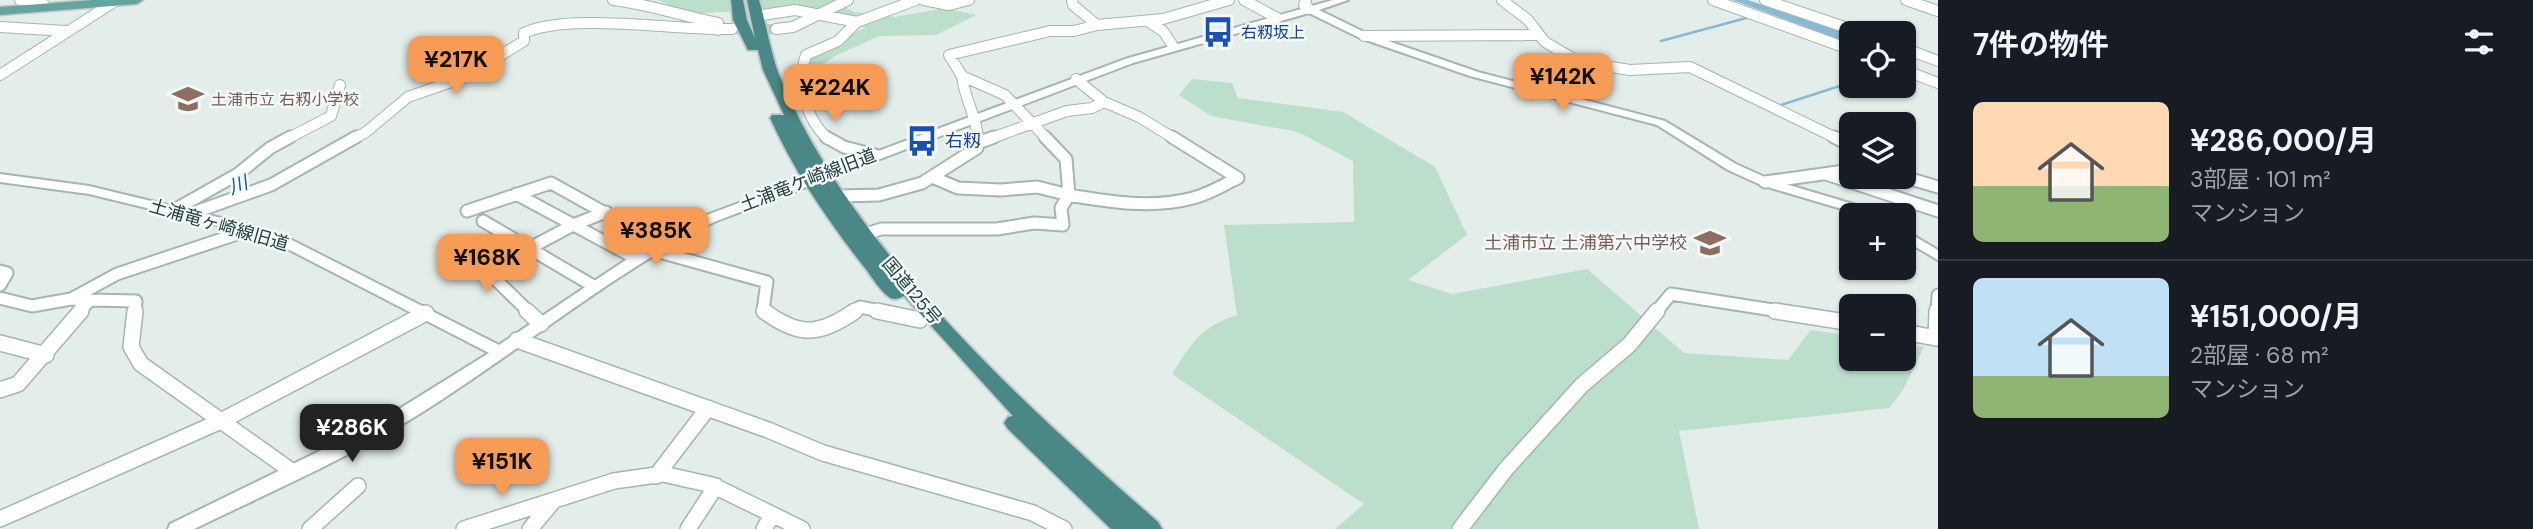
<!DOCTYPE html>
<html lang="ja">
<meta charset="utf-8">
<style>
:root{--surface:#171b24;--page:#242831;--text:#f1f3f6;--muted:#9ea1a6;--line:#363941;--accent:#f79c57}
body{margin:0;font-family:"DM Sans","Noto Sans JP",sans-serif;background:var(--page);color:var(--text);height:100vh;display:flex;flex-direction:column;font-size:26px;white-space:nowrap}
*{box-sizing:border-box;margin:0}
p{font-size:23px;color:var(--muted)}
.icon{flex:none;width:38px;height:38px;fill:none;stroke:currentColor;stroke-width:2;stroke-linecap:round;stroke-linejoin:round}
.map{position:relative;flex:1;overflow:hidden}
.panel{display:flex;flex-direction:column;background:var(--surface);width:595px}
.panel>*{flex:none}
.controls{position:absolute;left:1839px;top:21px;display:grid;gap:14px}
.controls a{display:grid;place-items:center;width:77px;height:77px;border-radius:10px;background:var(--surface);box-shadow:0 2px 5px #0004;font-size:35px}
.price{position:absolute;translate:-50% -60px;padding:0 16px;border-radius:14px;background:var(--accent);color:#111;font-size:23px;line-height:46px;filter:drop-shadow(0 2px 4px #0008)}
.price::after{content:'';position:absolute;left:50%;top:42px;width:21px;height:16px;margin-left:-10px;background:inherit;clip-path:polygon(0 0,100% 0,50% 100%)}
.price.active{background:#222;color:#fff}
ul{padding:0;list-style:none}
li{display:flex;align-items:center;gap:21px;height:175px;padding:0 35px}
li+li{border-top:2px solid var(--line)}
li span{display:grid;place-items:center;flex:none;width:196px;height:140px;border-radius:10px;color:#555}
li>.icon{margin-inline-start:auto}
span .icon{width:84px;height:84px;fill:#fffc;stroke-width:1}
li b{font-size:30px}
h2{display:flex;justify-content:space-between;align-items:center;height:84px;padding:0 35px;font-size:30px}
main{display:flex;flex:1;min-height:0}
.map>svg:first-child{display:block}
.green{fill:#bbdfcb}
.water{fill:#89bad4}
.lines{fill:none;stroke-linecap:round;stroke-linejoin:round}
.stream{stroke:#89bad4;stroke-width:2.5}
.minor-tunnel{stroke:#bccac7;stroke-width:10;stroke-dasharray:10 4.5;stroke-linecap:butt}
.minor-far2-casing{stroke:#a5b5b3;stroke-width:12}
.minor-far1-casing{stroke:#a5b5b3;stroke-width:15}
.minor-casing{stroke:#a5b5b3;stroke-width:18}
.tertiary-casing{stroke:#a5b5b3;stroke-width:4}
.primary-casing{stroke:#c1c9c9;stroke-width:3}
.trunk-casing{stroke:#c1c9c9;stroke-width:4}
.minor-far2{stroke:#fff;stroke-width:10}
.minor-far1{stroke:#fff;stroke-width:11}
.minor{stroke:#fff;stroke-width:15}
.tertiary{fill:#fff;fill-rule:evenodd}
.primary{fill:#66a4a0;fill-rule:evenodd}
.trunk{fill:#498886;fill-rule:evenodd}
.labels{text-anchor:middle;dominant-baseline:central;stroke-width:5;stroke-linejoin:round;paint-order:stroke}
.far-transit-label{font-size:16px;fill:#164399;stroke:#f3f9f8;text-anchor:start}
.far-education-label{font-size:16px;fill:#785e54;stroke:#f3f9f8;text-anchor:start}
.transit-label{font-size:18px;fill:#164399;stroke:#f3f9f8;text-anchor:start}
.street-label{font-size:18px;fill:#223f3d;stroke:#f3f9f8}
.education-label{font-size:18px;fill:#785e54;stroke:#f3f9f8;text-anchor:end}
.water-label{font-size:19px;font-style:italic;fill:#195a7e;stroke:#f3f9f8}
</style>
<main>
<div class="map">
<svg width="1938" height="529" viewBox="0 0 1938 529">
<rect width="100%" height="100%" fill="#e3edea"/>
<path class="green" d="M658,0H833L854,12L895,17L945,8L976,15L936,35L879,36L837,55L814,70L803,56L865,28L806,7L687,14Z
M1192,79L1232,83L1238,98L1343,112L1435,167L1467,235L1408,280L1452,294L1587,269L1684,353L1788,360L1811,330L1851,336L1852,359H1904V344L1924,347L1903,390L1889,408L1679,431L1699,529H1335L1364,504L1172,374C1192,343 1200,327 1237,315L1224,225L1354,222L1353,161L1298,132L1211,116L1179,95Z"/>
<path class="water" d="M1733,0H1748L1851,35V44Z"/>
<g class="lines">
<path class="stream" d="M1661,41L1750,17
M1781,105L1852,82"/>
<path class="minor-tunnel" d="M735,29H776"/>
<defs>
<path id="minor-far2" d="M20,0L42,1L44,5
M613,0C649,4 682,16 718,23V30
M924,0L949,5L969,0
M1072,0L1073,5L1097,25
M1244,0L1277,18
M1306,0L1304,5L1309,9
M1502,0L1528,20L1545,42L1579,62L1630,70L1690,67L1838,139
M1713,0L1852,50
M1765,0L1862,33
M1906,0L1938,11
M762,15L795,10L857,22L916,0
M1147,21L1163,31L1173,46
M0,27L66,31
M776,29L793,27L848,0
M1364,36L1539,35
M1904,48L1938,61
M1904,70L1938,83
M0,75L117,0
M962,76C964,98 977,117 978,139
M1076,79L1104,102L1139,117L1175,139
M287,139L331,116L340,85
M353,139L366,132L408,97L457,80L469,69L493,60L524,41V33C570,12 676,31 732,29
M828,139C806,119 796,84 806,55L838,41L857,22
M989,139L1067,111L1092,108L1104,102
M1047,139L1005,95L962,76L949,55L1050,31H1074L1097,25L1163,19L1229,0"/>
<path id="minor-far1" d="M826,137L844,147L875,155
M1045,137L1066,159L1069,195C1110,202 1152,209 1193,198C1209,194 1223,185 1238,178L1172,137
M1834,137L1852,146
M978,143L994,137
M1826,174L1938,211
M1904,177L1938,187
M1765,182L1852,170
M516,194L637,259
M839,196L879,195L922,183L977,148L978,137
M174,210L238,174L270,148L290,137
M467,211L551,183L661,244
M190,214L271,185L356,137
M483,221L595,287
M866,234L881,229H997L1034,223L1063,225L1061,208L1069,195L1037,187L1001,190L958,188L932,177
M450,242L487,271L529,312
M652,250L767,282L763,310L766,312
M0,271L7,273L0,285
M487,271L573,225L606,212
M0,298L32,306L71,299L90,300L79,312
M71,299L117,274L249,230
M90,300L136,301L135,312
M852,312L860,307L885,312
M1656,312L1671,294L1786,312
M1937,312L1938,295"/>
<path id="minor" d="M135,311L131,347L141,364L293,472
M527,311L541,324
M764,311C799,337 819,336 855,311
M877,311L920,320
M1775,311L1852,323
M1904,332L1936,338L1937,311
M517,340L768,430L823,453L1033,513L1064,529
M0,343L46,355
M0,390L18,384L81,311
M656,476L708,408
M0,519L221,421L426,313
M310,529L358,486
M464,529L614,481L663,474L712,485L802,529
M530,529L551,504
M688,529L716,486
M764,529L772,515
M1460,529L1506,469L1582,385L1629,345L1657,311"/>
<path id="tertiary" d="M1333,0H1348L1319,10L1368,34L1478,72L1665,121L1736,164L1769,179L1880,212L1882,215H1862L1761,185L1728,170L1657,125L1470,76L1360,38L1309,13L1133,63L714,222C609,275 520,351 421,413C349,458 270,492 194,529H168L170,524L375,424L489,353L278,244L233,229L89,194L0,182V174L89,186L242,223L288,238L499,345L636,253L704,216L1125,59Z
M1904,230L1938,250V260L1904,240Z"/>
<path id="primary" d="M93,0H143L137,4L0,15V7Z"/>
<path id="trunk" d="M731,0H743L747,20L755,38L747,0H759C766,23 770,49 778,72C847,245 1020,401 1158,522L1162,529H1111L1008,429L1004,423L1008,417L1013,416L904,296C900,298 894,301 889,297C880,291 872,277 865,268C828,221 795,173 770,118L772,115H784L763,70L758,50H748L733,20Z"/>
</defs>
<use href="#minor-far2" class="minor-far2-casing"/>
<use href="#minor-far1" class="minor-far1-casing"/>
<use href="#minor" class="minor-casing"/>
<use href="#tertiary" class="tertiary-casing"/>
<use href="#primary" class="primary-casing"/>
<use href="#trunk" class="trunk-casing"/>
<use href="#minor-far2" class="minor-far2"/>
<use href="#minor-far1" class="minor-far1"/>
<use href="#minor" class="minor"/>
<use href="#tertiary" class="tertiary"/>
<use href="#primary" class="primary"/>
<use href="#trunk" class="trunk"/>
</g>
<defs>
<symbol id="bus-bare" viewBox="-9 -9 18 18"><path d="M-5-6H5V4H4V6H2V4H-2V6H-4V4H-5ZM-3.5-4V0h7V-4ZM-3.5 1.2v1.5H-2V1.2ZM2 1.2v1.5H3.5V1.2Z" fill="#1a4fb4" stroke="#f3f9f8" stroke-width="2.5" paint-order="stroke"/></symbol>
<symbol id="school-bare" viewBox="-9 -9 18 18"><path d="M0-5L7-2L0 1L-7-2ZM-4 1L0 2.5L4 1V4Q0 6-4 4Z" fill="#8d6e63" stroke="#f3f9f8" stroke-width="2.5" paint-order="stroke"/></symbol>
</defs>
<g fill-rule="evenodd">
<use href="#bus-bare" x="1196" y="10" width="44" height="44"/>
<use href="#school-bare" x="166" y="77" width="44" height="44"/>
<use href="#bus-bare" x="900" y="119" width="44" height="44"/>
<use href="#school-bare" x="1688" y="221" width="44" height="44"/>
</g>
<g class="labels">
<g class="far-transit-label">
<text x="1241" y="32">右籾坂上</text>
</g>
<g class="far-education-label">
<text x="211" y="99">土浦市立 右籾小学校</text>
</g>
<g class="transit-label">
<text x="945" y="141">右籾</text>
</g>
<g class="street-label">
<text transform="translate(808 180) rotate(-21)">土浦竜ケ崎線旧道</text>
<text transform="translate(219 225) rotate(16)">土浦竜ヶ崎線旧道</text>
<text transform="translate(912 291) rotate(50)">国道125号</text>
</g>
<g class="education-label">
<text x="1687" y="243">土浦市立 土浦第六中学校</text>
</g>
<g class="water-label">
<text transform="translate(238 185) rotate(-20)">川</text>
</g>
</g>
</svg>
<div class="controls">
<a><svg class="icon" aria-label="locate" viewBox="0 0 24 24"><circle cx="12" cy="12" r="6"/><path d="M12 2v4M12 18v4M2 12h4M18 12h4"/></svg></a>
<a><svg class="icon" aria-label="layers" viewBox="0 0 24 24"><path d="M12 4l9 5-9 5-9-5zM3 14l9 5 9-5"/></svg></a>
<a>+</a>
<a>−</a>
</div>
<b class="price" style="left:456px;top:96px">¥217K</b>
<b class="price" style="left:1563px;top:113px">¥142K</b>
<b class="price" style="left:835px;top:124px">¥224K</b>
<b class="price" style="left:656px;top:267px">¥385K</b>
<b class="price" style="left:487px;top:294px">¥168K</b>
<b class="price active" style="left:352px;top:464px">¥286K</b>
<b class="price" style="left:502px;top:498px">¥151K</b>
</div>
<section class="panel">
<h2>7件の物件<svg class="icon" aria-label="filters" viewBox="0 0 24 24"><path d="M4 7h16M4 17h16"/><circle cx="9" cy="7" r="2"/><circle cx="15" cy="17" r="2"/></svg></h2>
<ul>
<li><span style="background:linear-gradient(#ffd9b3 60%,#8fb573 0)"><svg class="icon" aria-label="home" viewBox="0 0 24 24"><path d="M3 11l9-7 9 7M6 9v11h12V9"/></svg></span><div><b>¥286,000/月</b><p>3部屋 · 101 m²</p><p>マンション</p></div></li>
<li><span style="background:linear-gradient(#bfe0f5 70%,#8fb573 0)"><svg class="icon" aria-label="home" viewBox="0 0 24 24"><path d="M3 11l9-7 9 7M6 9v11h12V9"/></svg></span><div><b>¥151,000/月</b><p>2部屋 · 68 m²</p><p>マンション</p></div></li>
</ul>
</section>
</main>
